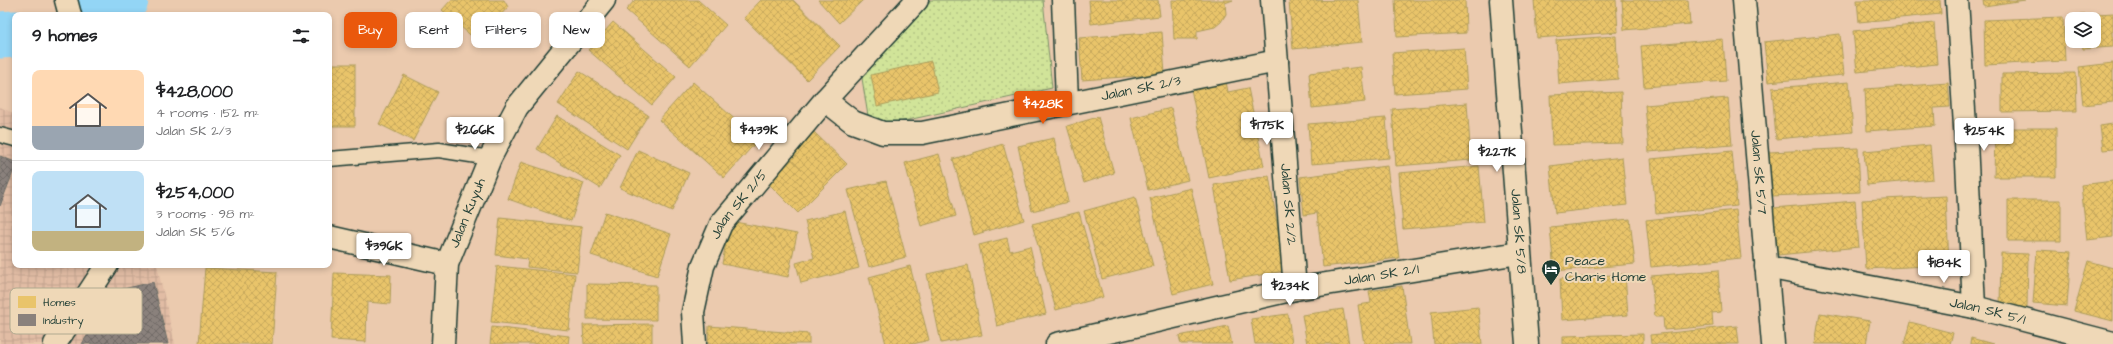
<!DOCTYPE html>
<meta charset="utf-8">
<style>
:root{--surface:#fff;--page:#f6f6f6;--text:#202124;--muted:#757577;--line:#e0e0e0;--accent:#ea580c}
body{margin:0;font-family:"Architects Daughter",sans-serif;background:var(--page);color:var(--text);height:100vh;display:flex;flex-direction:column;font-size:15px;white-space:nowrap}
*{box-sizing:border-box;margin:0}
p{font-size:13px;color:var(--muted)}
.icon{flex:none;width:22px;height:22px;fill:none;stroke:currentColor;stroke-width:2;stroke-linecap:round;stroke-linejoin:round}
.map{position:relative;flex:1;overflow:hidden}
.panel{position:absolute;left:12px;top:12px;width:320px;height:256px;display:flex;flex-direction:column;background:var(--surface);border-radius:8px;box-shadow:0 2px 6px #0003}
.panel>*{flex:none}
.guide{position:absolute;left:344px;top:12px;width:380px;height:36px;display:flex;gap:8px}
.fabs{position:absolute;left:2065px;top:12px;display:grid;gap:8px}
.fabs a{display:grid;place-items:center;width:36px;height:36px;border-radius:8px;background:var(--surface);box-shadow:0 2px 6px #0003;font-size:20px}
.price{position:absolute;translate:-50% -34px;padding:0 9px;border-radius:4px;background:#fff;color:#222;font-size:13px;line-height:26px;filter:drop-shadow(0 1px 2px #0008)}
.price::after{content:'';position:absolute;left:50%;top:24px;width:12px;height:9px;margin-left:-6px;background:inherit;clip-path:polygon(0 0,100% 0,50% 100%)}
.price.active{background:var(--accent);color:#fff}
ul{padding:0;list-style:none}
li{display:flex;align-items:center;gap:12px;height:100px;padding:0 20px}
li+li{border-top:1px solid var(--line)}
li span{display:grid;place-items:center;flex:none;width:112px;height:80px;border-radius:8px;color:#555}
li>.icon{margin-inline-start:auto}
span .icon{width:48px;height:48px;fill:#fffc;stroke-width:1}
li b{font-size:17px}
h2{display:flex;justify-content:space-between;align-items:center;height:48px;padding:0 20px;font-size:17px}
.pill{padding:0 14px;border-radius:8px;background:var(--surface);box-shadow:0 2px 6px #0003;font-size:14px;line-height:36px}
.pill.active{background:var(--accent);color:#fff}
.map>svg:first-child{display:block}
.industrial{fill:url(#industrial-grid)}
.park{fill:url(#park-dots);stroke:#789066}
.homes{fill:url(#homes-cross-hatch);stroke:#ac9c5a}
.industry{fill:url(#industry-cross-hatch);stroke:#6a6d66}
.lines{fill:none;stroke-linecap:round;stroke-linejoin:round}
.river{stroke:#93d5f5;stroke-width:47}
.service-casing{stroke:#1f3d34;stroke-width:17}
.minor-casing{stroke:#1f3d34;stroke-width:25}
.service{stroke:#efd8b7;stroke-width:14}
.minor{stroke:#efd8b7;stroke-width:22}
.labels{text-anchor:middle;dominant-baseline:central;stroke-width:4;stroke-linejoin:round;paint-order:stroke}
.street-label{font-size:14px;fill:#1f3d34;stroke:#efd8b7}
.poi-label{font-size:14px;fill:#1f3d34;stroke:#efd8b7;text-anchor:start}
.key{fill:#efd8b7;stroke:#b1aa90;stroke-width:1}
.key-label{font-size:11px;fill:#1f3d34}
</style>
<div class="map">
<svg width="2113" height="344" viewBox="0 0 2113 344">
<defs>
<pattern id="industrial-grid" width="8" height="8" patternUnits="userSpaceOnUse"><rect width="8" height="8" fill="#e1bca4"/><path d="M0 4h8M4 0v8" fill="none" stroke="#c1a28e"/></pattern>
<pattern id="park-dots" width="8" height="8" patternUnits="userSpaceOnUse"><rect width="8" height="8" fill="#d1e499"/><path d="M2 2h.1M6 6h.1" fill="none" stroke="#b3c484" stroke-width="1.8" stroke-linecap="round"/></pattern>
<pattern id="homes-cross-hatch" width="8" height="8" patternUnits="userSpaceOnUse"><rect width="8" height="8" fill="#e9c46a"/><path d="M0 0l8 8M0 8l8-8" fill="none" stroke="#c7a95c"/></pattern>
<pattern id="industry-cross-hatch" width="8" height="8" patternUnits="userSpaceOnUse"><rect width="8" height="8" fill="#8a817c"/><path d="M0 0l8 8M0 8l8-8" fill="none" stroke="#706b66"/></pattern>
</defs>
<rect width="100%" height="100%" fill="#ebcaae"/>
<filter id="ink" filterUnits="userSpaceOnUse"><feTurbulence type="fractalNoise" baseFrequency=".025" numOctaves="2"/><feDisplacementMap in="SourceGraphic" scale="8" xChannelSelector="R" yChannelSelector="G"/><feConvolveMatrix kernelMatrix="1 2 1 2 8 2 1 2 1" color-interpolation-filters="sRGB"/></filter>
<g filter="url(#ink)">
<path class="industrial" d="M0,107L15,114V265H157L175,344H0Z"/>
<path class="park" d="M930,0H1043L1052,88L890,124L868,116L861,72Z"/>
<path class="homes" d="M451,0H504L508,7L477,41L442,10Z
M635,0H698L726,25L690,66L626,10Z
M761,0H793L840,46L807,80L744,18Z
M818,0H863L839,23Z
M1089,0H1158L1160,16L1091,24Z
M1172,0H1233L1225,3L1226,14L1221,22L1215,27L1197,31V39H1174Z
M1358,0L1362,42L1293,49L1289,1Z
M1395,0H1465L1466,33L1397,37Z
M1534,0H1616L1618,32L1537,38Z
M1622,0H1688L1690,24L1624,30Z
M1857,0H1940L1941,14L1859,22Z
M1983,0H2025L1984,6Z
M2113,13V47L2083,49L2082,41H2094V19H2081L2080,15Z
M2063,17L2065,61L1985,65L1984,20Z
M613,22L676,77L652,105L588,50Z
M1934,23L1937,64L1857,72L1853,31Z
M1162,32L1165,74L1082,80L1079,38Z
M1840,34L1844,75L1768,82L1764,42Z
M1616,36L1618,79L1559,84L1556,40Z
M1723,39L1726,81L1644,87L1641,46Z
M1464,48L1467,89L1395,94L1392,53Z
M931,61L938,92L877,106L871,75Z
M2113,63V102L2083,105L2079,67Z
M329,64H355V126H329Z
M1361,67L1365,102L1312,108L1309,73Z
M579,71L648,115L627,149L558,104Z
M2076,73L2077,111L2002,112V74Z
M404,75L438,92L413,141L379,124Z
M1225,76L1228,92L1248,88L1264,166L1209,178L1190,84Z
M693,82L758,140L724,178L659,120Z
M1849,82L1853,132L1776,139L1772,88Z
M1948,83L1950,107L1934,108L1935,126L1867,131L1865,89Z
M1621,92L1623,143L1552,145L1550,95Z
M1728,98L1732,145L1649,152L1645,105Z
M1467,103L1471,160L1396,166L1392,109Z
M1171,108L1188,180L1148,190L1131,118Z
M557,116L620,155L600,188L537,149Z
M1098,117L1114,173L1084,183L1067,126Z
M1386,118L1389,158L1311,164L1308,124Z
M2113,124V149L2103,150L2100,126Z
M1995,128H2056V177H1994Z
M814,132L847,164L798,213L766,181Z
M1054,138L1068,202L1032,211L1018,146Z
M1003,144L1024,220L974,235L953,159Z
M1930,145L1933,179L1867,185L1864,151Z
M1858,148L1860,192L1772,196L1769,152Z
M638,150L689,173L672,211L620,188Z
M1732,151L1737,206L1656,214L1651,159Z
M939,154L956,216L921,226L905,163Z
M1622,157L1627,205L1555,213L1550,166Z
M521,162L584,183L571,221L508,199Z
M1387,166L1399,258L1323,267L1317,213L1304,215L1300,177Z
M1479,166L1484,222L1403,229L1399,173Z
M1269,176L1285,271L1230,280L1214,185Z
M886,181L906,257L869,267L848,190Z
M2113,181V237L2087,240L2081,185Z
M1191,188L1213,284L1173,294L1150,198Z
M1946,196L1949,265L1866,269L1862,200Z
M1135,197L1153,266L1102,279L1084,211Z
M2008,200H2061V241H2008Z
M1855,201L1859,247L1778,255L1773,208Z
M1736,210L1741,258L1651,267L1646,220Z
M845,211L859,268L801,283L796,263L814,258L805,221Z
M605,212L671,234L657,276L591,255Z
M1079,212L1103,297L1056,310L1032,224Z
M500,218L582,227L577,272L527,267L528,259L496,255Z
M1630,219L1635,264L1554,271L1550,227Z
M730,221L797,234L788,277L722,264Z
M1007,238L1010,251L1030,246L1046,314L997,326L979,245Z
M2037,250L2071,252L2067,306L2033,303Z
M2001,253L2028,254L2027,308L2000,307Z
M2088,261L2113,268V321L2074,311Z
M968,265L982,335L941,343L927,274Z
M497,266L575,274L569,330L491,322Z
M910,266L929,340L913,344H886L869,277Z
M205,268L277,272L272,344H199Z
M1718,270L1721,312L1712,313L1713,326L1664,330L1663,317H1655L1651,276Z
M334,273L391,275L390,304L367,302L366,342L331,340Z
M1625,274L1628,315L1562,320L1560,279Z
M587,284L656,285V320L587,319Z
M1402,286L1410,344H1364L1358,305L1371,303L1369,291Z
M1478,307L1482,344H1434L1431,312Z
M1343,309L1349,344H1307L1302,315Z
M1820,313L1870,321L1866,344H1815Z
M1288,314L1292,344H1255L1251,319Z
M1910,322L1953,333L1950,344H1904Z
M652,324V344H584L583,325Z
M709,326L809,334V344H708Z
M1228,326L1232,344H1181L1179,336Z
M1737,326L1739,344H1651L1650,335Z
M492,327L569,336L568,344H490Z
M1643,334V344H1563V336Z
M1971,338L1993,344H1970Z"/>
<path class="industry" d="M0,156L15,162V167L0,206Z
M153,282L168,344H82L105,305L102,294Z"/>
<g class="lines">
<path class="river" d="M83,15L125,0
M0,35L15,34"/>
<defs>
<path id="service" d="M0,135L15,139
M329,159L439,150L490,158"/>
<g id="minor">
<path d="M66,0L70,15"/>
<path d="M1063,0L1067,102"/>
<path id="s1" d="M1272,0L1295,289"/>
<path id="s2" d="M1501,0L1527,344"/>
<path id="s3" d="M1744,0L1773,344"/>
<path d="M1957,0L1966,142L1974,307"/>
<path id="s4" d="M825,100L853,122L883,133H922L1277,61"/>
<path d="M329,237L447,264"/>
<path id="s5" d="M1766,267L1974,307L2113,343"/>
<path d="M55,344L107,265"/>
<path id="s6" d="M443,344L447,264L490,158L517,107L604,0"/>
<path id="s7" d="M695,344L693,312L703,266L721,224L825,100L917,0"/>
<path id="s8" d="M1057,344L1295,289L1519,253"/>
</g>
</defs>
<use href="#service" class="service-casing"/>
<use href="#minor" class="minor-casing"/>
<use href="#service" class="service"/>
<use href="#minor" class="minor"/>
</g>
</g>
<defs>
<symbol id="hotel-pin" viewBox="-11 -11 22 30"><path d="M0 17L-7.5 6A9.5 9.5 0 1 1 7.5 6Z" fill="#1f3d34" stroke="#efd8b7"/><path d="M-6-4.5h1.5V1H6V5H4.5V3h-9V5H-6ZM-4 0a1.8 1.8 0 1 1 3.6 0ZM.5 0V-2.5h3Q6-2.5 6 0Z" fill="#fff"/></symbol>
</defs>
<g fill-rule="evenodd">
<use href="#hotel-pin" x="1540" y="258" width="22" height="30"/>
</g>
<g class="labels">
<g class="street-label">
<text stroke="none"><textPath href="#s4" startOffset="330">Jalan SK 2/3</textPath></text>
<text stroke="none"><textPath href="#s3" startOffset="173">Jalan SK 5/7</textPath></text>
<text stroke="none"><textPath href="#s1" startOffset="205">Jalan SK 2/2</textPath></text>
<text stroke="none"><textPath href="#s7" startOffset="151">Jalan SK 2/5</textPath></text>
<text stroke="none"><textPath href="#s6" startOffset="135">Jalan Kuyuh</textPath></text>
<text stroke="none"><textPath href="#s2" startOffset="232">Jalan SK 5/8</textPath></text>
<text stroke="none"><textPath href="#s8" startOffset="332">Jalan SK 2/1</textPath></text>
<text stroke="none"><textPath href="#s5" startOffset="226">Jalan SK 5/1</textPath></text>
</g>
<g class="poi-label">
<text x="1565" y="261">Peace<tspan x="1565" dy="16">Charis Home</tspan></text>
</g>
</g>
<rect x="10" y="288" width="132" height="46" rx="6" class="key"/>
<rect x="18" y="296" width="18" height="12" fill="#e9c46a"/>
<rect x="18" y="314" width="18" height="12" fill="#8a817c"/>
<g class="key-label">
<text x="43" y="306">Homes</text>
<text x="43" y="324">Industry</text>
</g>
</svg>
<div class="fabs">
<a><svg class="icon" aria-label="layers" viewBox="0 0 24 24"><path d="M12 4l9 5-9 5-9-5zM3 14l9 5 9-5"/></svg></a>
</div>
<b class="price active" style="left:1043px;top:125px">$428K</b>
<b class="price" style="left:1267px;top:146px">$175K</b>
<b class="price" style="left:475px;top:151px">$266K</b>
<b class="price" style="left:759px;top:151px">$439K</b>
<b class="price" style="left:1984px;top:152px">$254K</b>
<b class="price" style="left:1497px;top:173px">$227K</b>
<b class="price" style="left:384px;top:267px">$396K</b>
<b class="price" style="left:1944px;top:284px">$184K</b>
<b class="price" style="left:1290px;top:307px">$234K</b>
<div class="guide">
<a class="pill active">Buy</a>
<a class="pill">Rent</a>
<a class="pill">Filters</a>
<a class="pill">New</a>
</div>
<section class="panel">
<h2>9 homes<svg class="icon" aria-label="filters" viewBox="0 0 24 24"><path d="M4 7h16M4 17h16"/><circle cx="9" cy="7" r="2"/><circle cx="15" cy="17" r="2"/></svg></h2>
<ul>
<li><span style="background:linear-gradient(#ffd9b3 70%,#9aa5b1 0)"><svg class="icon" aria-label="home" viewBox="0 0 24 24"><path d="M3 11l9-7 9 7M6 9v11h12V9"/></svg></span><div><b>$428,000</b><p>4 rooms · 152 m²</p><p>Jalan SK 2/3</p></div></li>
<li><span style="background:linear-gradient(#bfe0f5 75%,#c2b280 0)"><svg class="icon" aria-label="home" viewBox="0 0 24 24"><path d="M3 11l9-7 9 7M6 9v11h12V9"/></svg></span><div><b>$254,000</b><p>3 rooms · 98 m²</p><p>Jalan SK 5/6</p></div></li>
</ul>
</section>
</div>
